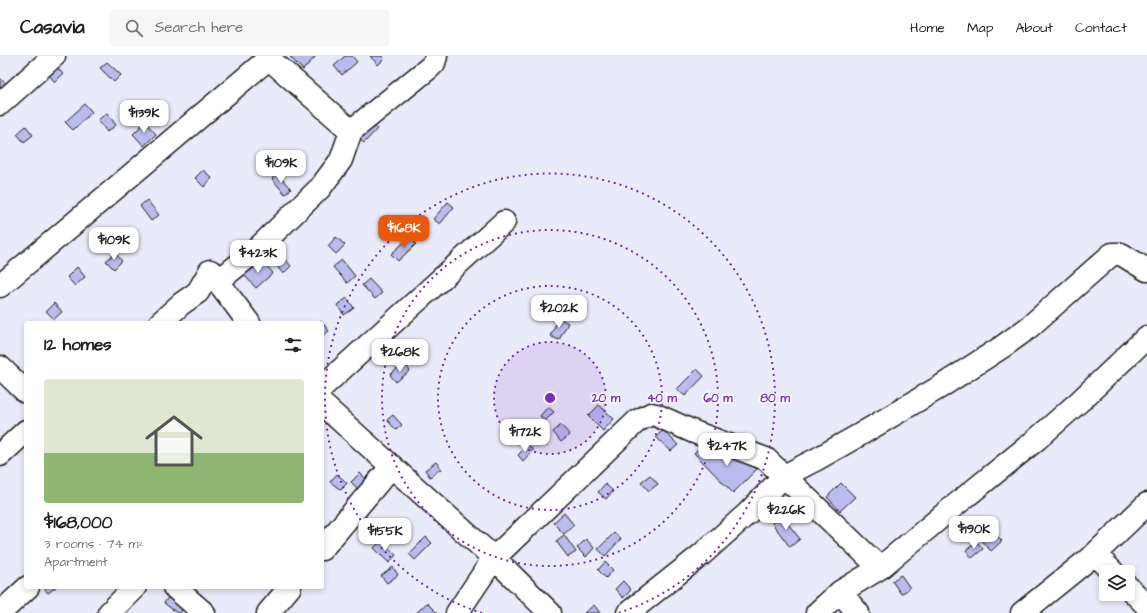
<!DOCTYPE html>
<meta charset="utf-8">
<style>
:root{--surface:#fff;--page:#f6f6f6;--text:#202124;--muted:#757577;--line:#e0e0e0;--accent:#ea580c}
body{margin:0;font-family:"Architects Daughter",sans-serif;background:var(--page);color:var(--text);height:100vh;display:flex;flex-direction:column;font-size:15px;white-space:nowrap}
*{box-sizing:border-box;margin:0}
p{font-size:13px;color:var(--muted)}
.icon{flex:none;width:22px;height:22px;fill:none;stroke:currentColor;stroke-width:2;stroke-linecap:round;stroke-linejoin:round}
.map{position:relative;flex:1;overflow:hidden}
.side{position:absolute;left:24px;top:265px;width:300px;height:268px;display:flex;flex-direction:column;background:var(--surface);border-radius:4px;box-shadow:0 2px 6px #0003}
.side>*{flex:none}
.controls{position:absolute;left:1099px;top:509px;display:grid;gap:8px}
.controls a{display:grid;place-items:center;width:36px;height:36px;border-radius:4px;background:var(--surface);box-shadow:0 2px 6px #0003;font-size:20px}
.price{position:absolute;translate:-50% -34px;padding:0 9px;border-radius:8px;background:#fff;color:#222;font-size:13px;line-height:26px;filter:drop-shadow(0 1px 2px #0008)}
.price::after{content:'';position:absolute;left:50%;top:24px;width:12px;height:9px;margin-left:-6px;background:inherit;clip-path:polygon(0 0,100% 0,50% 100%)}
.price.selected{background:var(--accent);color:#fff}
ul{padding:0;list-style:none}
li{display:grid;align-content:center;gap:8px;height:212px;padding:0 20px}
li span{display:grid;place-items:center;height:124px;border-radius:4px;color:#555}
li>.icon{margin-inline-start:auto}
span .icon{width:72px;height:72px;fill:#fffc;stroke-width:1}
li b{font-size:17px}
h2{display:flex;justify-content:space-between;align-items:center;height:48px;padding:0 20px;font-size:17px}
header{display:flex;align-items:center;gap:24px;box-sizing:border-box;height:56px;padding:0 20px;background:var(--surface);border-bottom:1px solid var(--line)}
header strong{font-size:19px}
nav{display:flex;gap:22px;margin-inline-start:auto;font-size:14px}
.search{width:280px;height:36px;background:var(--page);display:flex;align-items:center;gap:10px;box-sizing:border-box;padding:0 14px;border-radius:4px;color:var(--muted);font-size:15px}
.map>svg:first-child{display:block}
.building{fill:#b9bced;stroke:#1c1c1c}
.lines{fill:none;stroke-linecap:round;stroke-linejoin:round}
.minor-casing{stroke:#1c1c1c;stroke-width:25}
.minor{stroke:#fff;stroke-width:22}
.ring{fill:none;stroke:#7b2cbf;stroke-width:2;stroke-dasharray:2 4}
.centre{fill:#7b2cbf;stroke:#fff;stroke-width:2}
.ring-label{font-size:12px;text-anchor:middle;font-weight:bold;fill:#7b2cbf;stroke:#fff;stroke-width:3;stroke-linejoin:round;paint-order:stroke}
</style>
<header>
<strong>Casavia</strong>
<div class="search"><svg class="icon" aria-label="search" viewBox="0 0 24 24"><circle cx="10" cy="10" r="6"/><path d="M15 15l6 6"/></svg>Search here</div>
<nav><a>Home</a><a>Map</a><a>About</a><a>Contact</a></nav>
</header>
<div class="map">
<svg width="1147" height="557" viewBox="0 0 1147 557">
<rect width="100%" height="100%" fill="#eaebfa"/>
<filter id="ink" filterUnits="userSpaceOnUse"><feTurbulence type="fractalNoise" baseFrequency=".025" numOctaves="2"/><feDisplacementMap in="SourceGraphic" scale="8" xChannelSelector="R" yChannelSelector="G"/><feConvolveMatrix kernelMatrix="1 2 1 2 8 2 1 2 1" color-interpolation-filters="sRGB"/></filter>
<g filter="url(#ink)">
<path class="building" d="M292,0H316L303,14L290,1Z
M345,0H352L357,6L342,19L334,10Z
M370,0H382L384,3L378,9Z
M107,6L121,19L114,26L100,12Z
M55,9L63,18L55,26L47,17Z
M0,22L9,31L0,39Z
M85,48L92,56L73,74L65,66Z
M107,57L116,69L107,76L98,64Z
M369,64L377,73L364,87L355,79Z
M145,66L156,78L144,90L133,78Z
M26,70L33,79L24,86L17,78Z
M203,114L212,122L204,131L195,122Z
M277,118L291,133L285,138L272,123Z
M147,144L159,159L151,165L140,150Z
M448,146L454,151L440,168L433,163Z
M336,181L345,189L336,198L328,190Z
M410,181L416,188L398,205L391,198Z
M115,197L122,205L114,213L106,205Z
M284,202L291,210L283,218L276,209Z
M261,204L273,217L256,232L244,219Z
M342,204L355,220L347,227L333,211Z
M77,211L85,221L75,230L67,221Z
M369,223L382,237L375,243L362,229Z
M347,242L354,252L344,259L337,249Z
M54,247L62,256L54,263L46,255Z
M559,262L568,267L559,284L550,280Z
M321,265L329,275L322,280V267H319Z
M404,307L410,315L396,326L390,319Z
M697,313L704,320L685,340L677,333Z
M599,349L614,363L603,375L588,360Z
M548,351L554,356L545,365L540,360Z
M393,359L402,369L396,374L387,364Z
M561,369L570,379L561,386L553,376Z
M663,374L678,389L671,395L656,381Z
M706,385L727,407L740,395L757,413L733,437L694,397Z
M528,389L533,394L523,405L518,399Z
M436,406L441,413L430,421L425,414Z
M373,414L381,421L363,438L351,426L360,417L365,422Z
M337,418L347,427L341,434L330,426Z
M650,419L658,428L649,435L641,426Z
M841,427L855,441L840,455L827,441Z
M605,428L613,435L606,443L598,436Z
M564,457L574,469L564,478L553,467Z
M781,459L800,483L790,491L772,467Z
M987,469L1002,485L991,495L976,479Z
M614,477L621,483L605,500L598,493Z
M564,479L576,496L568,501L556,485Z
M426,481L432,487L415,504L409,498Z
M586,483L594,492L586,501L577,492Z
M381,485L396,499L389,507L374,492Z
M977,486L983,493L972,502L966,494Z
M605,506L613,514L606,522L598,514Z
M393,511L398,519L387,527L381,520Z
M901,519L910,532L901,538L892,525Z
M623,525L631,534L623,542L615,533Z
M43,531H56L48,537Z
M170,539L185,550L180,557H177L164,547Z
M427,547L437,557H416Z
M594,549L600,557H584Z"/>
<g class="lines">
<defs>
<path id="minor" d="M266,0L351,75
M0,48L54,0
M210,215L249,267
M0,230L268,3
M160,267L181,248L198,236L210,215L222,222L254,196L320,132L341,104L351,75L429,12L434,7L436,0
M0,311L26,336
M322,331L504,166
M322,348L494,502L550,557
M0,399L26,375
M322,493L392,410
M1095,498L1113,516
M174,531L204,557
M1128,531L1147,550
M840,536L858,557
M0,557L28,531
M109,557L135,531
M268,557L290,531
M457,557L494,502L637,365L651,358L656,359L694,376L766,403L880,512
M628,557L701,499L748,457L784,420L817,403L861,378L940,331L1002,291L1027,273L1112,198H1121L1147,214
M817,557L840,536L880,512L953,451L1037,383L1080,345L1147,281
M1022,557L1095,498L1147,448"/>
</defs>
<use href="#minor" class="minor-casing"/>
<use href="#minor" class="minor"/>
</g>
</g>
<circle cx="550" cy="342" r="56" fill="#7b2cbf" fill-opacity=".12"/>
<g class="ring">
<circle cx="550" cy="342" r="56"/>
<circle cx="550" cy="342" r="112"/>
<circle cx="550" cy="342" r="168"/>
<path d="M482 557A225 225 0 1 1 618 557"/>
</g>
<circle cx="550" cy="342" r="6" class="centre"/>
<g class="ring-label">
<text x="606" y="346">20 m</text>
<text x="662" y="346">40 m</text>
<text x="718" y="346">60 m</text>
<text x="775" y="346">80 m</text>
</g>
</svg>
<div class="controls">
<a><svg class="icon" aria-label="layers" viewBox="0 0 24 24"><path d="M12 4l9 5-9 5-9-5zM3 14l9 5 9-5"/></svg></a>
</div>
<b class="price" style="left:144px;top:78px">$139K</b>
<b class="price" style="left:281px;top:128px">$109K</b>
<b class="price selected" style="left:404px;top:193px">$168K</b>
<b class="price" style="left:114px;top:205px">$109K</b>
<b class="price" style="left:258px;top:218px">$423K</b>
<b class="price" style="left:559px;top:273px">$202K</b>
<b class="price" style="left:400px;top:317px">$268K</b>
<b class="price" style="left:525px;top:397px">$172K</b>
<b class="price" style="left:727px;top:411px">$247K</b>
<b class="price" style="left:786px;top:475px">$226K</b>
<b class="price" style="left:974px;top:494px">$190K</b>
<b class="price" style="left:385px;top:496px">$155K</b>
<section class="side">
<h2>12 homes<svg class="icon" aria-label="filters" viewBox="0 0 24 24"><path d="M4 7h16M4 17h16"/><circle cx="9" cy="7" r="2"/><circle cx="15" cy="17" r="2"/></svg></h2>
<ul>
<li><span style="background:linear-gradient(#dfe7d0 60%,#8fb573 0)"><svg class="icon" aria-label="home" viewBox="0 0 24 24"><path d="M3 11l9-7 9 7M6 9v11h12V9"/></svg></span><div><b>$168,000</b><p>3 rooms · 74 m²</p><p>Apartment</p></div></li>
</ul>
</section>
</div>
